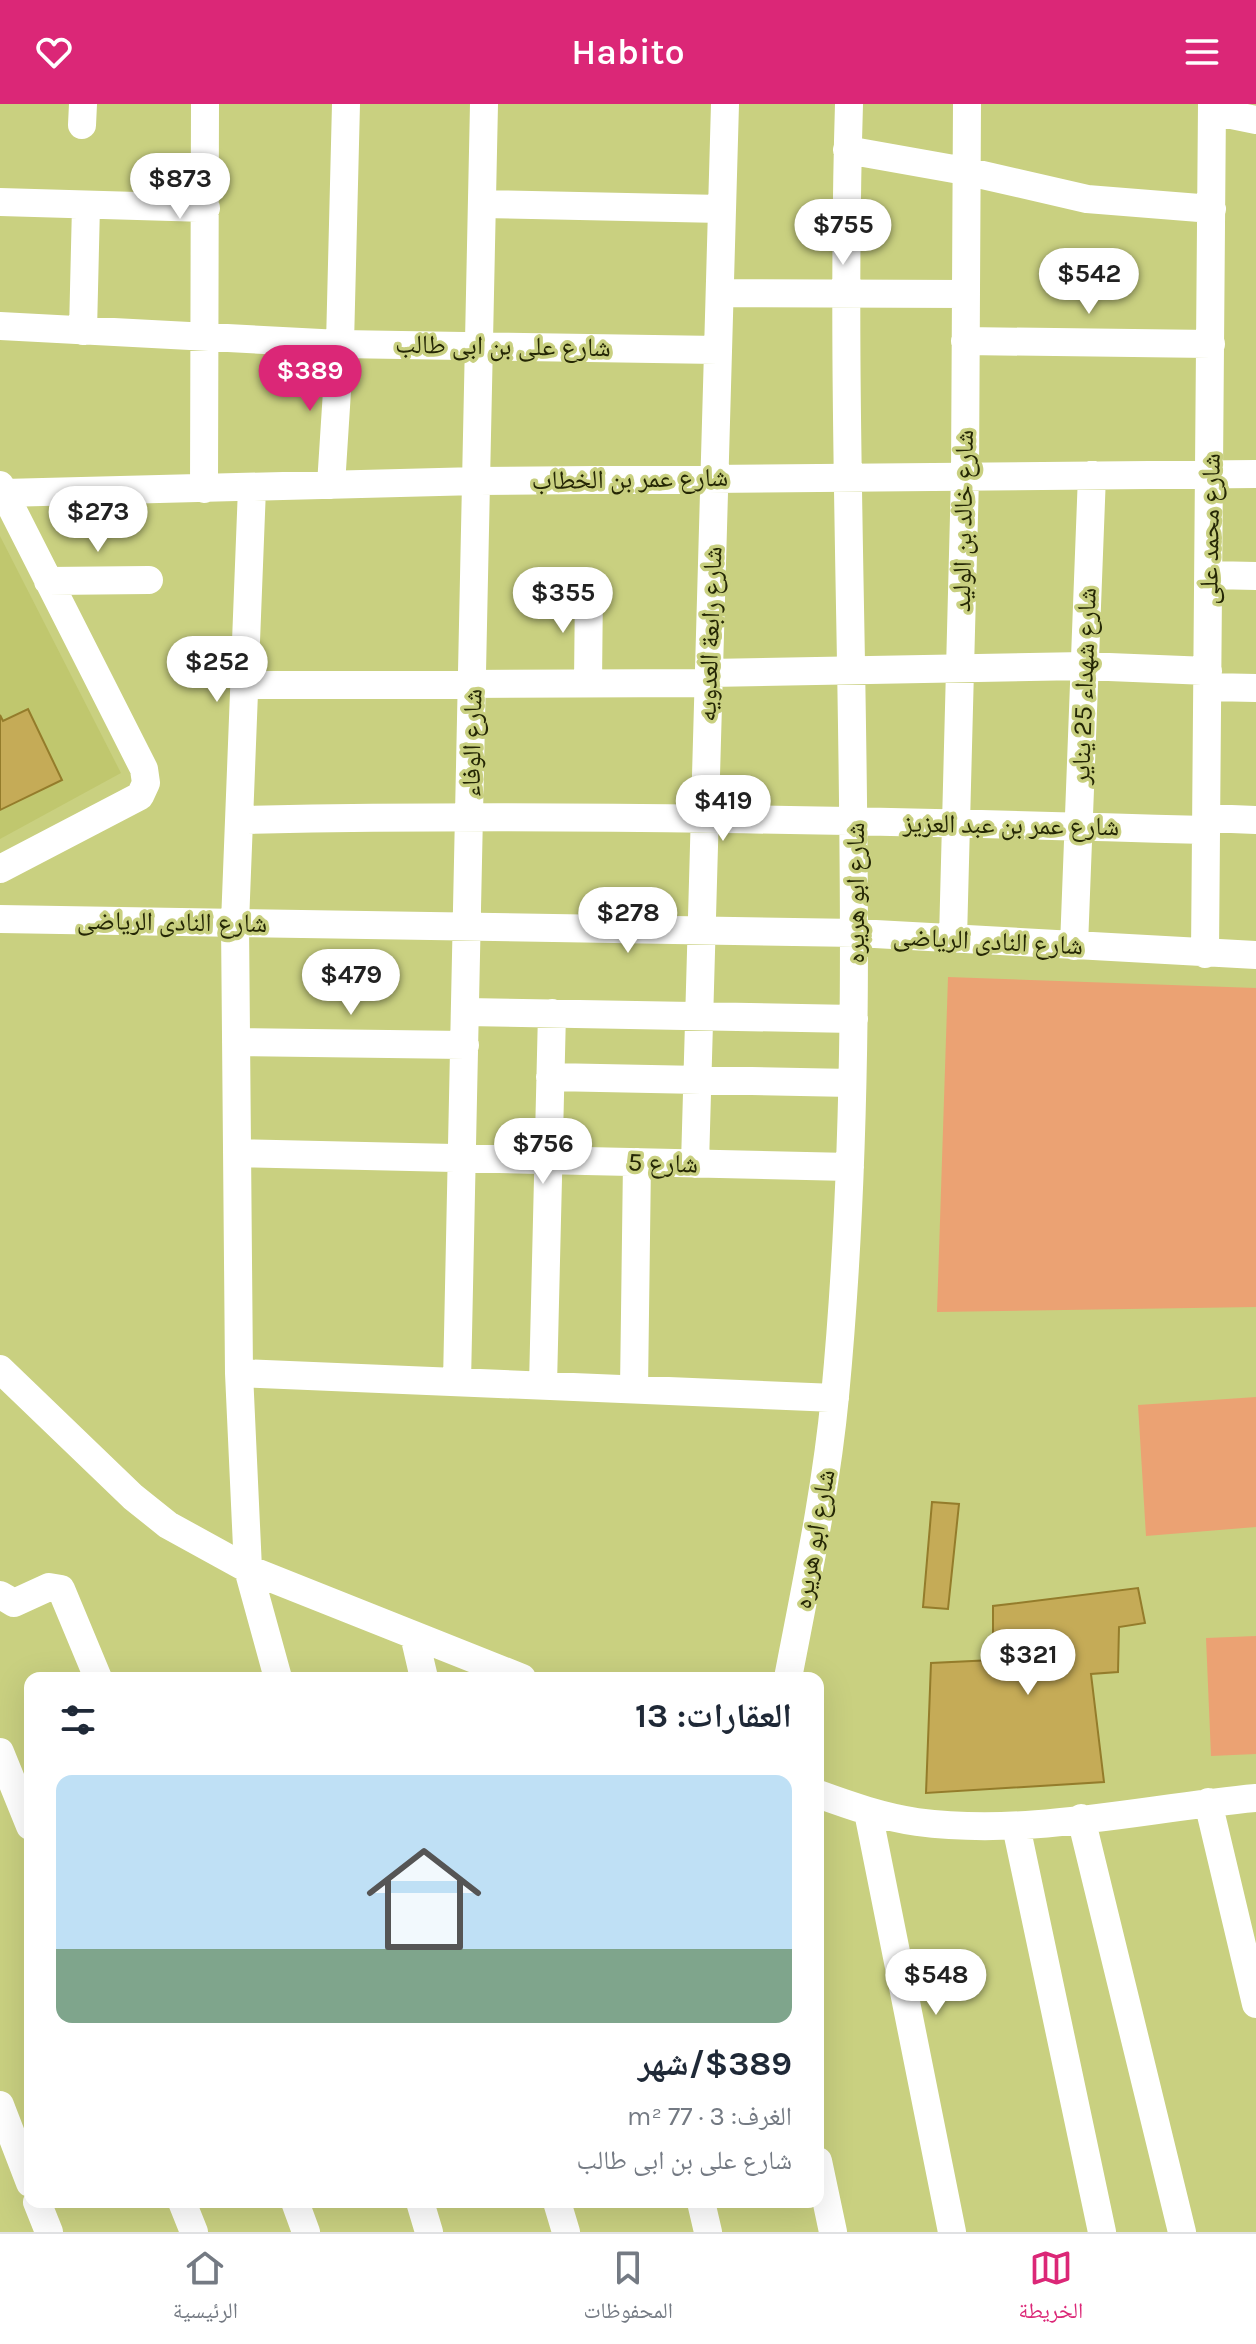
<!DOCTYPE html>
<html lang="ar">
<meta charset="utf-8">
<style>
:root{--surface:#fff;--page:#f6f6f7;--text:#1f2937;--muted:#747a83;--line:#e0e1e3;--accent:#db2777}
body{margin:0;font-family:Karla,"Noto Naskh Arabic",sans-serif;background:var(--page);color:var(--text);direction:rtl;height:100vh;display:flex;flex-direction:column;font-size:30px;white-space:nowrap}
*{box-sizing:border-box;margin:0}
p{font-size:26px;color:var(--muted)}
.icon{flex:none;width:44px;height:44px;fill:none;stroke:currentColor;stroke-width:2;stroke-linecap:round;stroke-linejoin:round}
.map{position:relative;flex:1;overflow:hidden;direction:ltr}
.sheet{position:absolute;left:24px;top:1568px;width:800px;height:536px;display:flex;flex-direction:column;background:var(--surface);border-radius:16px;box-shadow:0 8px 32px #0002;direction:rtl}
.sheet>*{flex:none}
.price{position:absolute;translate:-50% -68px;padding:0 18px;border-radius:28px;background:#fff;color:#222;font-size:26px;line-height:52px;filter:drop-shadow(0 2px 4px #0008)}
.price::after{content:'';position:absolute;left:50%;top:48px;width:24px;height:18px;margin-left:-12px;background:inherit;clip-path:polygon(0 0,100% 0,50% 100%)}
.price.on{background:var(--accent);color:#fff}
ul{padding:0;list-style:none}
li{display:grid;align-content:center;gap:16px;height:424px;padding:0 32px}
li+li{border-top:2px solid var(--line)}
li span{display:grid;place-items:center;height:248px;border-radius:16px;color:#555}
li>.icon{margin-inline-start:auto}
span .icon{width:144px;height:144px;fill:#fffc;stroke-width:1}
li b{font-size:34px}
h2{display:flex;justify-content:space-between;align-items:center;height:96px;padding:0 32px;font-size:34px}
header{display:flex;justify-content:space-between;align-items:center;height:104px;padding:0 32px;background:var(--accent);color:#fff;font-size:36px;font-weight:600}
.dock{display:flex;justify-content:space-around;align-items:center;height:112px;border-top:2px solid var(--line);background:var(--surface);font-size:22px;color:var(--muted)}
.dock a{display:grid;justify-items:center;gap:4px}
.dock .on{color:var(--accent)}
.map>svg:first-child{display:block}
.built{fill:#c0c76e}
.green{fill:#eba273}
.building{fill:#c5ab57;stroke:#947c2b;stroke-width:2}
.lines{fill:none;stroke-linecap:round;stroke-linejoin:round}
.minor{stroke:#fff;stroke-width:28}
.labels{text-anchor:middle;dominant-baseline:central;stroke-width:7;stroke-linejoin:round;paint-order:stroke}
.street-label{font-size:26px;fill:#252705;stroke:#c9d080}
</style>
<header><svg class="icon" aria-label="menu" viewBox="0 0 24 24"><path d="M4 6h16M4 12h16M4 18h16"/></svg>Habito<svg class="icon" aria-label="heart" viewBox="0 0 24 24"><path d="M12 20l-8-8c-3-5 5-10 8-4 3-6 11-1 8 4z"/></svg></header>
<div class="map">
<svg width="1256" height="2128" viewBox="0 0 1256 2128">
<rect width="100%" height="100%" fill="#c9d080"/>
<path class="built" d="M0,432L121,669L0,735Z"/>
<path class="green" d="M948,873L1256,884V1203L937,1208Z
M1256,1293V1423L1146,1432L1138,1301Z
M1256,1532V1650L1211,1652L1206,1534Z"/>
<path class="building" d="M28,605L62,676L0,706V611L3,617Z
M932,1398L959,1400L948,1505L923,1503Z
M1138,1484L1145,1519L1119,1523L1118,1568L1091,1570L1104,1678L926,1689L931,1559L993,1556V1502Z"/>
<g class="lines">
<path class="minor" d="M1212,7L1256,16
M82,21L83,0
M847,46L965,67L1087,95L1212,105
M0,98L206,104
M482,100L722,105
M720,189L966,190
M0,222L340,240L718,246
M83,227L86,102
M965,237L1211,240
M0,381L144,665L146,679L140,692L0,765
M331,381L340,240L346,0
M252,384L235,819L239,1269L248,1465L278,1574
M204,385L205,0
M4,389L478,377L1256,370
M1210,471L1256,472
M48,477L149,476
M709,569L1084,562L1208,567
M588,579L589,482
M244,581L709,579
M1209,583L1256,584
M1207,714L1256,716
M239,716C562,709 884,717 1206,726
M0,815L857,829L1256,851
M953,835L965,373L967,0
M1074,842L1092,371
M1205,850L1212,0
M466,908L854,915
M236,938L465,941
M550,973L852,979
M237,1049L850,1063
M695,1060L725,0
M0,1265L133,1393L168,1421L248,1465L522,1574
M239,1269L835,1294
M457,1278L484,0
M543,1281L552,909
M634,1285L637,1058
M0,1491L14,1499L49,1483L61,1485L98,1574
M414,1531L424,1574
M788,1574C806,1480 826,1387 835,1292C876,862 836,431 849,0
M0,1648L30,1722
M818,1690C851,1702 883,1713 917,1718C1030,1733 1144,1704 1256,1694
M1208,1698L1256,1900
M868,1708L952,2128
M1081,1714L1182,2128
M1016,1722L1102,2128
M0,2001L30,2079
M818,2057L833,2128
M37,2098L49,2128
M182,2098L194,2128
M295,2098L306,2128
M420,2098L429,2128
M557,2098L566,2128
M701,2098L708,2128"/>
</g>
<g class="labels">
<g class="street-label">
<text transform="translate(503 242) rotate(1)">شارع على بن ابى طالب</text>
<text transform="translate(630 375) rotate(-1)">شارع عمر بن الخطاب</text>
<text transform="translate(963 417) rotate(-89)">شارع خالد بن الوليد</text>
<text transform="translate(1210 425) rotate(-89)">شارع محمد على</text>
<text transform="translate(710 530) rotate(-88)">شارع رابعة العدويه</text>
<text transform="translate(1084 582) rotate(-88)">شارع شهداء 25 يناير</text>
<text transform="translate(472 639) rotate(-89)">شارع الوفاء</text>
<text transform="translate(1011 721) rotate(1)">شارع عمر بن عبد العزيز</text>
<text transform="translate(855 789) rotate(-90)">شارع ابو هريره</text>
<text transform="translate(172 818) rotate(1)">شارع النادى الرياضى</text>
<text transform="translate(988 837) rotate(3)">شارع النادى الرياضى</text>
<text transform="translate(663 1059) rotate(2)">شارع 5</text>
<text transform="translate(814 1435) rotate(-80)">شارع ابو هريره</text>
</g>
</g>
</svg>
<b class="price" style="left:180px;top:117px">$873</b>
<b class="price" style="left:843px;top:163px">$755</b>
<b class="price" style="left:1089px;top:212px">$542</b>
<b class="price on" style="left:310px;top:309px">$389</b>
<b class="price" style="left:98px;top:450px">$273</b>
<b class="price" style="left:563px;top:531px">$355</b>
<b class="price" style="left:217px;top:600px">$252</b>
<b class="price" style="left:723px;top:739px">$419</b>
<b class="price" style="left:628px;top:851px">$278</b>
<b class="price" style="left:351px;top:913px">$479</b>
<b class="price" style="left:543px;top:1082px">$756</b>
<b class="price" style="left:1028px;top:1593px">$321</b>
<b class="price" style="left:936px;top:1913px">$548</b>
<section class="sheet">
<h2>العقارات: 13<svg class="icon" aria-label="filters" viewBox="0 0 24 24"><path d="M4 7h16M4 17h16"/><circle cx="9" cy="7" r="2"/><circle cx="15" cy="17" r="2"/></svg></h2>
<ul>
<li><span style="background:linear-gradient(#bfe0f5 70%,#7fa58c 0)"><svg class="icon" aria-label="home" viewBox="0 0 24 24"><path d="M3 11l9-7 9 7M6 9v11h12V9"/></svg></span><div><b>$389/شهر</b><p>الغرف: 3 · 77 m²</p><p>شارع على بن ابى طالب</p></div></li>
</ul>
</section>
</div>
<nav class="dock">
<a class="on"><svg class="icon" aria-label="map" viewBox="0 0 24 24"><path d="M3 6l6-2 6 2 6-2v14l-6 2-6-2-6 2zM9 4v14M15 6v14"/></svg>الخريطة</a>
<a><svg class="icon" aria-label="saved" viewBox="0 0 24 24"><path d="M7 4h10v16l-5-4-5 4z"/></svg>المحفوظات</a>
<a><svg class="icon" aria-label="home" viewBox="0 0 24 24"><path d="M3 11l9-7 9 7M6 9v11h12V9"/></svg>الرئيسية</a>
</nav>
